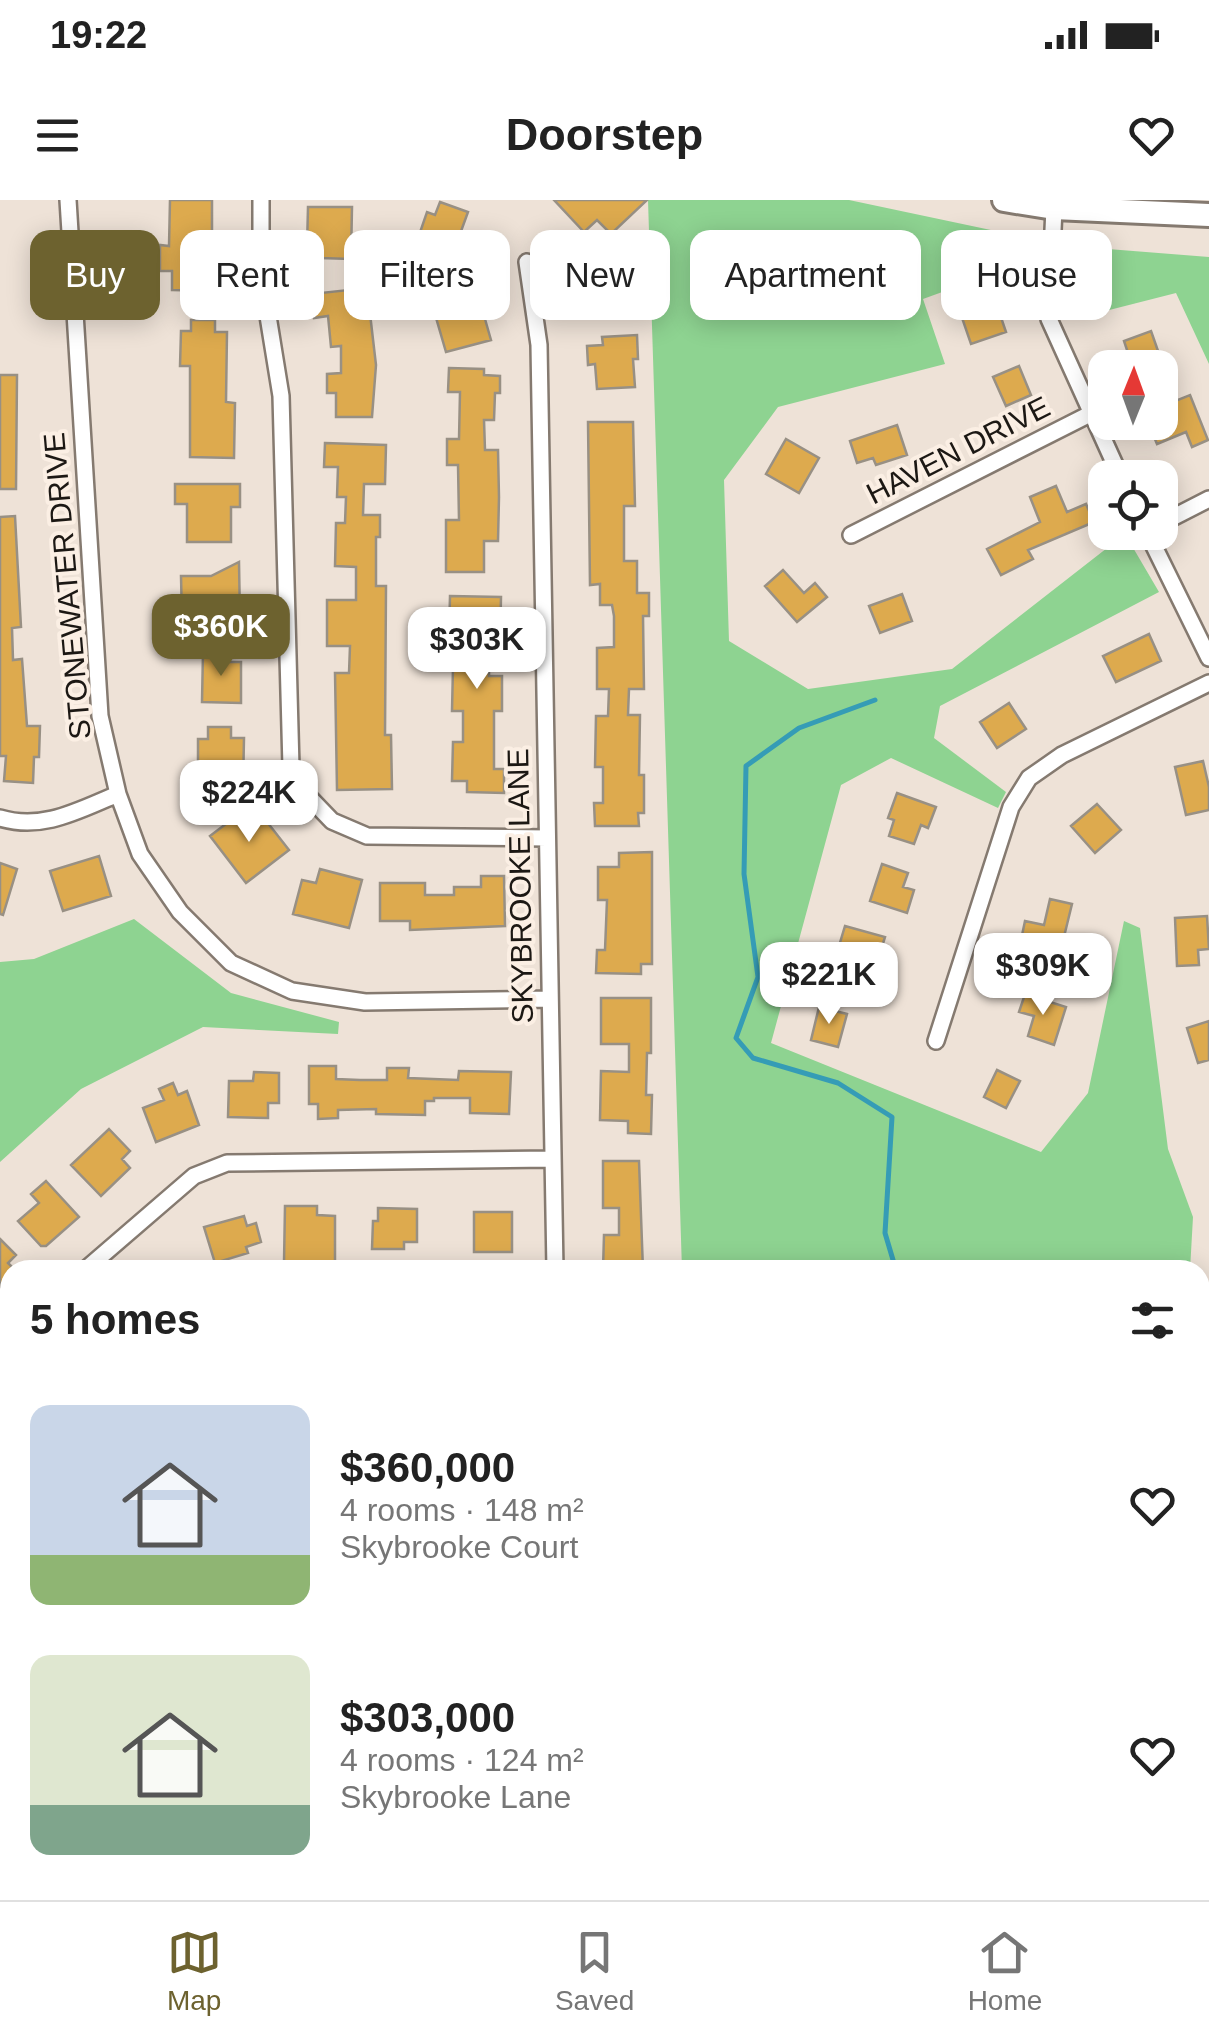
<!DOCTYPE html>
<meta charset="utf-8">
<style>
:root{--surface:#fff;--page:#f6f6f6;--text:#222;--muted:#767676;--line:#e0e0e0;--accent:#6d622f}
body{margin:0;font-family:Helvetica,sans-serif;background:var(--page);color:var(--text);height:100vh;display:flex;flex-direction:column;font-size:38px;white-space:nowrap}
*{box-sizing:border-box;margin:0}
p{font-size:32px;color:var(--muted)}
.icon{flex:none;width:55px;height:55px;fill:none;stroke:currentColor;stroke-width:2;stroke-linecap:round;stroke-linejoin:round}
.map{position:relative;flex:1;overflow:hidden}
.panel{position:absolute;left:0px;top:1060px;width:1210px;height:640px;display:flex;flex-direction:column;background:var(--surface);border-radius:30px 30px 0 0;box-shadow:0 5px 25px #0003}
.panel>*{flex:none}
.top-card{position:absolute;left:30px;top:30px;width:1150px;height:90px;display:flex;gap:20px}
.needle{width:65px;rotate:1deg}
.fabs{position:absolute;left:1088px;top:150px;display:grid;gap:20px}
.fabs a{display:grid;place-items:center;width:90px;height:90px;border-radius:20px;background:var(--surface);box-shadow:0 5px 25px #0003;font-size:50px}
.price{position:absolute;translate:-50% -85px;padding:0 22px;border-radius:20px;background:#fff;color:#222;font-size:32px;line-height:65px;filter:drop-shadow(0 2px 5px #0008)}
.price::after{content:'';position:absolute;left:50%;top:60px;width:30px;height:22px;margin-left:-15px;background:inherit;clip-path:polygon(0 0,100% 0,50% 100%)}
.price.selected{background:var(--accent);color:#fff}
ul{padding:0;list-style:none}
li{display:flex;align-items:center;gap:30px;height:250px;padding:0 30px}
li span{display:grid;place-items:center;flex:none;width:280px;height:200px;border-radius:20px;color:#555}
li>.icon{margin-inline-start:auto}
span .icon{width:120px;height:120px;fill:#fffc;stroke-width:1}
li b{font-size:42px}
h2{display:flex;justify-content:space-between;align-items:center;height:120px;padding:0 30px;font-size:42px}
.pill{padding:0 35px;border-radius:20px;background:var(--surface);box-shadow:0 5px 25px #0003;font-size:35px;line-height:90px}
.pill.selected{background:var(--accent);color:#fff}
.status{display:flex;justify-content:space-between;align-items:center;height:70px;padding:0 50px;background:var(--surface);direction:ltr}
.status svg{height:28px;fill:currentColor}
header{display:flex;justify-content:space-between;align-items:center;height:130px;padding:0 30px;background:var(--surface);font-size:45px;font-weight:600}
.menu{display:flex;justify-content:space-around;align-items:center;height:140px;border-top:2px solid var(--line);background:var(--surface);font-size:28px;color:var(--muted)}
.menu a{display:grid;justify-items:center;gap:5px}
.menu .selected{color:var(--accent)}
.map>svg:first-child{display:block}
.green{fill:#8ed391}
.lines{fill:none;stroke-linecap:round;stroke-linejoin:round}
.stream{stroke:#359cb6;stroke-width:5}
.building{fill:#ddaa4e;stroke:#989084;stroke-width:2.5}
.street-casing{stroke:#857a70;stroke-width:20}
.secondary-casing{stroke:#857a70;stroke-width:28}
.street{stroke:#fff;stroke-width:15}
.secondary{stroke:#fff;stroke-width:22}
.labels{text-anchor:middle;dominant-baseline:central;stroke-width:8;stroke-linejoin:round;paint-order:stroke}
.street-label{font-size:30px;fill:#1c1814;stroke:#fbefe4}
</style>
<div class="status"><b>19:22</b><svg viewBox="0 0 49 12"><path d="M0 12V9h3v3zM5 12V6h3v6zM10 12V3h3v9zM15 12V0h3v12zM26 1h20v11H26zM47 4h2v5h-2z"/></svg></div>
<header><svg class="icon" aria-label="menu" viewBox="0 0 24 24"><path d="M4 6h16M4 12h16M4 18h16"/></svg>Doorstep<svg class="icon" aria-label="heart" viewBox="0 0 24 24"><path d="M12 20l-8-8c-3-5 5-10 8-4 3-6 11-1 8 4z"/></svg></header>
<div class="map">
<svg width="1209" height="1700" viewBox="0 0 1209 1700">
<rect width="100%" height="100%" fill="#eee2d7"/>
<path class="green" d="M648,0H849L1019,36L1028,61L923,99L945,164L778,207L724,280L729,441L808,489L952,469L1125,334L1159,392L940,506L934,538L1006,592L998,608L891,558L841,585L771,843L1041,952L1088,893L1124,721L1140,728L1168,949L1193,1017L1190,1070H682Z
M1070,46L1209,57V164L1176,93L1074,119Z
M134,719L231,793L339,822L338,834L203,827L81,889L0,962V762L34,759Z
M1209,1411V1456H1200V1412Z
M0,1543L10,1560V1690H255L278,1700H0Z
M827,1690H1043L1041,1700H825Z"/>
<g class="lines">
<path class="stream" d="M875,500L799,528L746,566L744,674L758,777L736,838L753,858L838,883L892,917L885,1033L896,1070
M0,1655L10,1660
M90,1690L122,1700
M910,1700L912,1690"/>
</g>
<path class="building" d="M170,0H212V34H219V91L172,90V71H160V45L169,46Z
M554,0H647L611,34L597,20L584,32Z
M440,2L468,12L460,34L471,38L462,63L415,47L427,12L435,15Z
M308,7H352L351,59L320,58V48L307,47Z
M629,51L636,108L611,111L610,104L596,106L589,56Z
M475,84L491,140L446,152L430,97Z
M367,88L376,165L372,217H336V193H327V174L341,173V146L331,147L328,116L314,118L311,94Z
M994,97L1006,132L971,144L959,109Z
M191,120H215V132H227L226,202L235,203L234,258L190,257V166H180L181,131H191Z
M1151,131L1164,168H1133L1124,141Z
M637,135L638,159H633L635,187L597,189L595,164L588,165L587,146L603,145L602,137Z
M1019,166L1031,195L1006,206L993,177Z
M449,168L484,169V175L500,176V193H495L494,220H484L485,250H498L499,297L498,341H484V372H446V320H459L458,265H447V239H459L460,192H448Z
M0,175H17L16,289H0Z
M1190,195L1208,240L1192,247L1186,232L1157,244L1148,222H1160V207Z
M588,222H633L635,306H624V361H637V393H649V416H643L644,489H629L628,515H640L639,575H644V613H638L639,626H595L594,603H603V567H595L596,516H608L609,489H597V448L614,447V416L612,405H600V384L590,385Z
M897,225L907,255L876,265L873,258L857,263L850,241Z
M786,239L819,258L799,293L766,274Z
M325,243L386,245L385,284H364L363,315H380V337H376V386H386L385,535H391L392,589L337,590L335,473H349L350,446H327V400H356V367L335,366L336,323H345L346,297H337L338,267H324Z
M175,284H240V307H231V342H187V304H175Z
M1056,286L1067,312L1086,304L1094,322L1028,350L1033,359L1001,375L987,349L1040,322L1030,297Z
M15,316L21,427L12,428L13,460L22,459L27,526H40L39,557H34L33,583L4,581L6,556H0V317Z
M239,362L240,418L182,420L181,376H211Z
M783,370L804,393L815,383L827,397L797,422L765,386Z
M902,394L912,421L880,433L869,406Z
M450,396L501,397L500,447L489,446V476H502V511H494V569H504V593L467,592V581H452L453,542H463V511H452L453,467H460V435H449Z
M1149,434L1161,461L1116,482L1103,456Z
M203,452L229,453V462H241V503L202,502Z
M1009,503L1026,529L997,548L980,522Z
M208,527H231V538H244L243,588H209V577H198V539H208Z
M1203,561L1209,587V610L1186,615L1175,567Z
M897,593L936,607L928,628L921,625L914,644L889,636L894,620L888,618Z
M1097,604L1121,630L1095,653L1071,626Z
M260,613L289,650L246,683L210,636L239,614L246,623Z
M652,652V764H641V774L596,773L597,750H605L607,700H598V667H619V653Z
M99,656L111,696L63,711L50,671Z
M0,663L17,669L3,715L0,714Z
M882,664L908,673L903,687L914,690L907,713L870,701Z
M320,669L362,680L349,728L293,714L302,680L316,683Z
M481,676H504L505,726L410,730V721H380V683H425V695H454V687H481Z
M1050,699L1072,704L1061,749L1021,740L1025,721L1044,725Z
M1207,716L1209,749L1198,750L1199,765L1177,766L1175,718Z
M845,726L885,737L879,756L866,752L859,774L833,766Z
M1025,794L1066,807L1054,845L1028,836L1034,816L1019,812Z
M601,798H651V853H647L646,895H652L651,934L628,933V921L600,920L601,871L629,872V844H601Z
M819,807L847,814L838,847L811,840Z
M1209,821V860L1198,863L1187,828Z
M309,866H336V879L360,880H387V868H409L408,878L458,880L459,871L511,872L509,914L470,913V898H434V901H425V915L376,914V909L338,910V918L318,919V904H309Z
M997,870L1020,881L1006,908L984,897Z
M254,872L279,873V903H268V918L228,917L229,881H253Z
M173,883L178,895L187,891L199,925L156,942L143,908L164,900L159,889Z
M109,929L130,951L122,959L130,968L101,996L71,965Z
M603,961H639L643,1070H603L604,1035H619V1008H603Z
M46,981L79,1017L46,1046H41L18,1021L39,1003L31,994Z
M285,1006H317V1015L335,1016V1063L284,1062Z
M378,1008L417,1009V1042H404V1049H372L373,1021H378Z
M474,1012H512V1052H474Z
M244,1016L247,1026L256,1023L261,1042L246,1047L248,1053L215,1063L204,1027Z
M0,1039L16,1055L8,1063L15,1070H10V1077L0,1087Z"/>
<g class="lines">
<defs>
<path id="street" d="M68,0L100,516L118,594L140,654L180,712L231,763L292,791L365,802L549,799
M261,0V73L281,196L291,567L306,594L332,621L367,636L547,638
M1054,8L1049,119L1121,278
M527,62L539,145L555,1070
M1160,324L1209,299
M1147,332L1209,458
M851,335L1090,214
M0,618C43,631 79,610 118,594
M936,841L1011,607L1029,578L1062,555L1209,483
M85,1070L194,976L227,963L552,959
M10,1145L4,1187L10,1226
M0,1284L10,1283
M0,1299L10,1297
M1200,1573L1209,1572
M595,1690L606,1700
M1137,1700L1139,1690"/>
<path id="secondary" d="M1004,0L1054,8L1209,15"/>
</defs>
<use href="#street" class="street-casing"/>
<use href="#secondary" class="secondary-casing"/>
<use href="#street" class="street"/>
<use href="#secondary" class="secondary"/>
</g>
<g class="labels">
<g class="street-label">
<text transform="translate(958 250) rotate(-27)">HAVEN DRIVE</text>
<text transform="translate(67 386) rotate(-95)">STONEWATER DRIVE</text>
<text transform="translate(520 686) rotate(-91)">SKYBROOKE LANE</text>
</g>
</g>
</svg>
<div class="fabs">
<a><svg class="needle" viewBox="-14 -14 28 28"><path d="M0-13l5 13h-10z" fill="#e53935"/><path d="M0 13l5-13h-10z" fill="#767676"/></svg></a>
<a><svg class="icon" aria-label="locate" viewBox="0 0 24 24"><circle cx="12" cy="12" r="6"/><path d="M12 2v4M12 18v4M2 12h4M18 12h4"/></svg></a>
</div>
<b class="price selected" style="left:221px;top:479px">$360K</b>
<b class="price" style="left:477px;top:492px">$303K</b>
<b class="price" style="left:249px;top:645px">$224K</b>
<b class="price" style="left:1043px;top:818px">$309K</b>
<b class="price" style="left:829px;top:827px">$221K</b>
<div class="top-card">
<a class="pill selected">Buy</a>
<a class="pill">Rent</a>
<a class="pill">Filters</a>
<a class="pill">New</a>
<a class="pill">Apartment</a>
<a class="pill">House</a>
</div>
<section class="panel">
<h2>5 homes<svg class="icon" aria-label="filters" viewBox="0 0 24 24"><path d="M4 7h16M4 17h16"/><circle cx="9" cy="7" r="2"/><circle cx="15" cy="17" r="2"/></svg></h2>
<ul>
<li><span style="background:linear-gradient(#c9d6e8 75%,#8fb573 0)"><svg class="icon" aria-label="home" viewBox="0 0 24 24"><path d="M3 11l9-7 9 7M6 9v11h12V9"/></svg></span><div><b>$360,000</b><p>4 rooms · 148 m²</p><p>Skybrooke Court</p></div><svg class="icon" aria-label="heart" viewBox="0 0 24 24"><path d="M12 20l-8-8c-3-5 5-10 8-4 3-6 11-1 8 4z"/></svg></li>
<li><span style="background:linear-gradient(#dfe7d0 75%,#7fa58c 0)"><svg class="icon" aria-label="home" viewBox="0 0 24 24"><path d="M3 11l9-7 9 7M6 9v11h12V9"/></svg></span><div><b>$303,000</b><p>4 rooms · 124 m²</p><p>Skybrooke Lane</p></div><svg class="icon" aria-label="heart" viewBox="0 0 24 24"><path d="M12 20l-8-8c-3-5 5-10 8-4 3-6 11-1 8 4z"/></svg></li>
</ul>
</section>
</div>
<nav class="menu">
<a class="selected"><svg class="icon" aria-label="map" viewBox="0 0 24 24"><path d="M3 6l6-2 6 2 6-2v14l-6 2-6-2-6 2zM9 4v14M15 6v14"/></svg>Map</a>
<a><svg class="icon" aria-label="saved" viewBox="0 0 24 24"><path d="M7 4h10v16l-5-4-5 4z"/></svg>Saved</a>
<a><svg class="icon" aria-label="home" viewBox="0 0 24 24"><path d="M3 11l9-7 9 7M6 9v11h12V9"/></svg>Home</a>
</nav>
